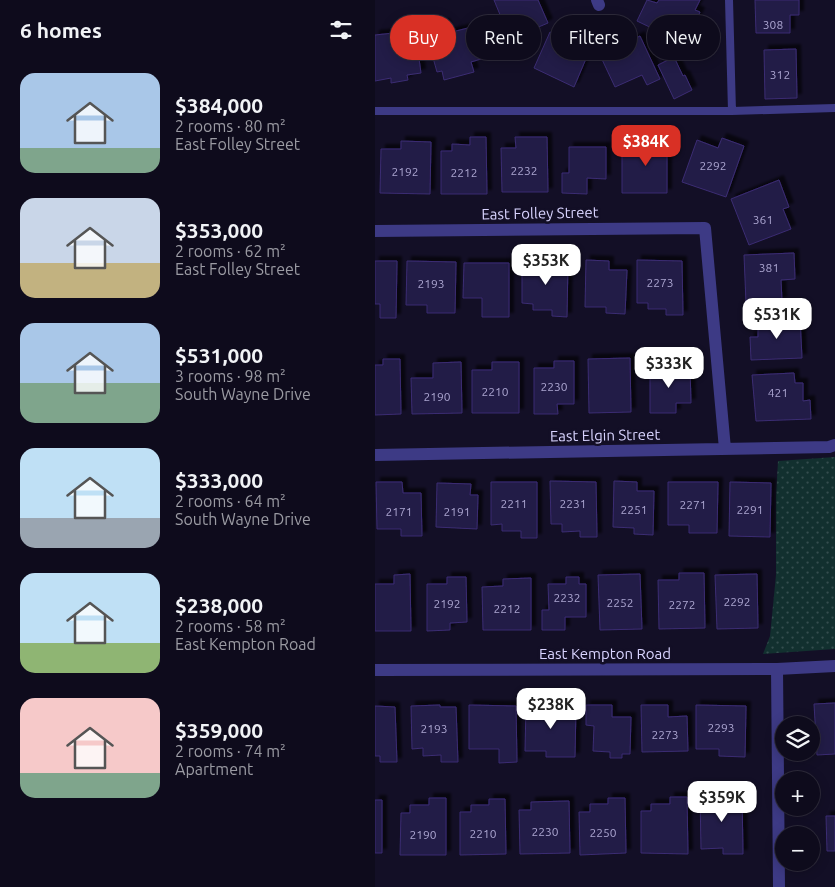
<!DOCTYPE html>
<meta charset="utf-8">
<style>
:root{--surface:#0e0b1c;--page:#171425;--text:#f1f3f6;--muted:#9b9ba3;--line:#2e2b3b;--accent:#d93025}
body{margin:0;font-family:Ubuntu,sans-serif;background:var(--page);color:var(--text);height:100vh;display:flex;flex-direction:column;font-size:19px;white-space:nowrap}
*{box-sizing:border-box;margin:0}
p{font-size:16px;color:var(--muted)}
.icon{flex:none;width:28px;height:28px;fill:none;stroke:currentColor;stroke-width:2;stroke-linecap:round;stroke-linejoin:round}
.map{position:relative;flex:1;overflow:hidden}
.side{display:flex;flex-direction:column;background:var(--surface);width:375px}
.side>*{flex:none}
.top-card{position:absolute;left:15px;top:15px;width:370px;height:45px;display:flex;gap:10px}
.tools{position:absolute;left:400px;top:716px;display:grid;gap:10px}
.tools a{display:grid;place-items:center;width:45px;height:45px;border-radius:50%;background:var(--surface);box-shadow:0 2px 12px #0003,0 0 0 1px var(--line);font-size:25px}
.price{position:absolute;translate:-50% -42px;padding:0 11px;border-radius:10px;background:#fff;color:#222;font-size:16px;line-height:32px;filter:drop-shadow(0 1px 2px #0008)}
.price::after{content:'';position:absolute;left:50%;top:30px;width:15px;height:11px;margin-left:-8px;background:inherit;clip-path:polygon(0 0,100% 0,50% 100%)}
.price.on{background:var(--accent);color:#fff}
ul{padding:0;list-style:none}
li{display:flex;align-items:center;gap:15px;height:125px;padding:0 20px}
li span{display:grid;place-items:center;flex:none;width:140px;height:100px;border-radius:15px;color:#555}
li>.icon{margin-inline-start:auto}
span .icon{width:60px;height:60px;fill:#fffc;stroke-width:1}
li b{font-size:21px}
h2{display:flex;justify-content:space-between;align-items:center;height:60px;padding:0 20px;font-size:21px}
.pill{padding:0 18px;border-radius:22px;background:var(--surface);box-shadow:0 2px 12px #0003,0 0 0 1px var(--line);font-size:18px;line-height:45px}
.pill.on{background:var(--accent);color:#fff}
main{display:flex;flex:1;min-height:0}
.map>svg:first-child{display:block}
.grass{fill:url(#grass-dots)}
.building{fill:#241b47;stroke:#3b2d73;filter:url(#shadow)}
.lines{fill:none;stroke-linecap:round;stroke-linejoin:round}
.service{stroke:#3d3a85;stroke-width:8}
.minor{stroke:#3d3a85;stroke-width:12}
.labels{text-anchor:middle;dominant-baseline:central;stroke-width:5;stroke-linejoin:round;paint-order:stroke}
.number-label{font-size:12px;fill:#aca6d1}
.street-label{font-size:15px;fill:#d9d4ff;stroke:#130f26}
</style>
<main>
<section class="side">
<h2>6 homes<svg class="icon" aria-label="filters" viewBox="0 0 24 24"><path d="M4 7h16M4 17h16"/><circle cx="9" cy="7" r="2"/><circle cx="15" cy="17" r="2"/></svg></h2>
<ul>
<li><span style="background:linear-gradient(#a9c7e8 75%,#7fa58c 0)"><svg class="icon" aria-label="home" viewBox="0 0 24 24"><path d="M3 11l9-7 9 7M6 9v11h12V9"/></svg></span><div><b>$384,000</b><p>2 rooms · 80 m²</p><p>East Folley Street</p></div></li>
<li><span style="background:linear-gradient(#c9d6e8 65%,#c2b280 0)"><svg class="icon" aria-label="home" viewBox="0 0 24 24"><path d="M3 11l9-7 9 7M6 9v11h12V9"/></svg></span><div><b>$353,000</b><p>2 rooms · 62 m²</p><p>East Folley Street</p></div></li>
<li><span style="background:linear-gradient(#a9c7e8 60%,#7fa58c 0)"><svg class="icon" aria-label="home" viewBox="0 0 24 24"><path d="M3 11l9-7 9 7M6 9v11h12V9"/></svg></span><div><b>$531,000</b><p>3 rooms · 98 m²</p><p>South Wayne Drive</p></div></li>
<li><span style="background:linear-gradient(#bfe0f5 70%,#9aa5b1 0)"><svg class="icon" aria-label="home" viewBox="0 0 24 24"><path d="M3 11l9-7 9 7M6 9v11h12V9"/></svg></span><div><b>$333,000</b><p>2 rooms · 64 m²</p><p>South Wayne Drive</p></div></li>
<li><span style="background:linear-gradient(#bfe0f5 70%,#8fb573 0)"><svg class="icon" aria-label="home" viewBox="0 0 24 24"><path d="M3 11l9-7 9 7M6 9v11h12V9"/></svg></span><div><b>$238,000</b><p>2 rooms · 58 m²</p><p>East Kempton Road</p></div></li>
<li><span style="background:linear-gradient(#f6c9c9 75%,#7fa58c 0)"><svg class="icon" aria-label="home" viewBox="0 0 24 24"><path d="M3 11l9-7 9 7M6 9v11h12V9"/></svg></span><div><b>$359,000</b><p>2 rooms · 74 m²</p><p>Apartment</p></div></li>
</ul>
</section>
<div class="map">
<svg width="460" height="887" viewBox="0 0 460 887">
<defs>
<pattern id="grass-dots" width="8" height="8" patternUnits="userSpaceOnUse" patternTransform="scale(1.25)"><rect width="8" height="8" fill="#12302f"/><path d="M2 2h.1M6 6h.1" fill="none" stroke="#344d4e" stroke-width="1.8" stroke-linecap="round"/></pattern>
<filter id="shadow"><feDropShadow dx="4.5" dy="-4.5" stdDeviation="1" flood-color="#0009"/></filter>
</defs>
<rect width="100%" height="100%" fill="#130f26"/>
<path class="grass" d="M460,457V649L388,654L395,636L401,575V496L403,461Z"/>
<path class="building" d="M119,0H163L173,23L135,39Z
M272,0L282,3L284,0H325L320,10L325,12L310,44L262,21Z
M380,0H424V15H415V33H381Z
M70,23L73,33L97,27L106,59L96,62L99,72L69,80L67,71L62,72L50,29Z
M175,32L200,43L198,48L213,54L199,87L159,68Z
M19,33L20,40L41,37L46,73L32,75L33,80L16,83V78L0,81V35Z
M265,36L285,79L272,85L267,75L240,87L223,51L249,39L251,43Z
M421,49L422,98L390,99L389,50Z
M299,57L308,76L310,75L317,90L299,99L283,65Z
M275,136H292V193H247V150H257V143H275Z
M95,137H111L112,194H66V151H77V144L95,145Z
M140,137H172L173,192H127L126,148H141Z
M347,138L369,146L351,197L307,182L322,140L343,148Z
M26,141L56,142L55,194L5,193L6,149H26Z
M194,147H231V179L212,178V194L187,193V173H194Z
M404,180L414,207L408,209L416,229L374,245L356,199Z
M419,253L420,279L406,280L407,301L371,303L369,255Z
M147,260L193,261L192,317L177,316V310H158V304L147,303Z
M211,260L234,261V270H252L250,314L231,313V307H210Z
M262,260L307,261L308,315H291V309H273V303H262Z
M0,261H22L21,318H5V304H0Z
M32,261L81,262L80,313H52V305H31Z
M89,263H134V317H107V298H88Z
M425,318L427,358L376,360L375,337H383V320Z
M255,358L256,412L214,413L213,359Z
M8,359H25L26,414L0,415V365H8Z
M179,361H199V404H182L183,414H159V368H179Z
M86,362L87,413L37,414L36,378H58V363Z
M117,362H144V413H97V370H117Z
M315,367L316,403H301V413H275V368Z
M419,373L420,383H428V401L435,400L436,419L381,421L377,375Z
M175,481L221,482L222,537H205V531L187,532V524H176Z
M239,481L262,482V491H279L278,535L259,534V528L238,527Z
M1,482H27L28,493H46L47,536H26V529H2Z
M116,482H162V538H146V531H127V524L116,525Z
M293,482H343L342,533H314V525H293Z
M355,482L396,483L395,537L354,536Z
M62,483L96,484L95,495H103L102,529L61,527Z
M304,573H329L330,628L284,629L283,580H304Z
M35,574L36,631H0V584H19V575Z
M265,574L267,629L225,630L223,575Z
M382,574L383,628L342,629L340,575Z
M72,577H91L92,622L75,623V630L52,631V584H72Z
M191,577H204V584H211V617H190V630H167V610H174L173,584H191Z
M156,578V630H108L107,587L128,586V579Z
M460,703V754L442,755L439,704Z
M65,705V707H81L83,762H66V755L48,756V748L37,749L36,706Z
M94,705L141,706L142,762L124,763V749H94Z
M211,705H237V717H256L255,754H247V758H235V752L218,751L219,726L211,725Z
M266,705H293V717L312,716L313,751L267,752Z
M321,705L371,706L370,757L344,756V749H321Z
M0,706L20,707L22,762H5V756H0Z
M151,706H201L200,757H171V751H150Z
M325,794H367L368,854H348V848L326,849Z
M295,797H312L313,854L266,853V811H276V804H295Z
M54,798H71V855H25L26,813H35V805H54Z
M233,798H250L251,853L205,855L204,812H215V804H233Z
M114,799H130L131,854L85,855V812H96V805H114Z
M0,800H7V853H0Z
M194,801L195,853L145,854L144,810H156V802Z
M451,816H460V851H452Z"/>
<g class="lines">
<path class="service" d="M354,0L357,111
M0,111H357L460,108"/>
<path class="minor" d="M222,0L224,5
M0,231L330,228L350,449
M0,455L454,447L460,445
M402,669L404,887
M0,670L402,669L460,666"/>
</g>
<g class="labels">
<g class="number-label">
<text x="398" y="24">308</text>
<text x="405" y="74">312</text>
<text x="338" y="165">2292</text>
<text x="149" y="170">2232</text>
<text x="30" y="171">2192</text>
<text x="89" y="172">2212</text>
<text x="388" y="219">361</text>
<text x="394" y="267">381</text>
<text x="285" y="282">2273</text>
<text x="56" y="283">2193</text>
<text x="179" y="386">2230</text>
<text x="120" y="391">2210</text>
<text x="403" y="392">421</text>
<text x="62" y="396">2190</text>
<text x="139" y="503">2211</text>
<text x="198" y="503">2231</text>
<text x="318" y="504">2271</text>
<text x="259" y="509">2251</text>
<text x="375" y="509">2291</text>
<text x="24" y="511">2171</text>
<text x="82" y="511">2191</text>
<text x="192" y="597">2232</text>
<text x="362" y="601">2292</text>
<text x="245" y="602">2252</text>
<text x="72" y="603">2192</text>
<text x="307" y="604">2272</text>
<text x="132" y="608">2212</text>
<text x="346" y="727">2293</text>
<text x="59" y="728">2193</text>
<text x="290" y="734">2273</text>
<text x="170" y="831">2230</text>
<text x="228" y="832">2250</text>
<text x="108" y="833">2210</text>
<text x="48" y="834">2190</text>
</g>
<g class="street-label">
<text transform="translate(165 213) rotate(-1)">East Folley Street</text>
<text transform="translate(230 435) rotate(-1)">East Elgin Street</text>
<text x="230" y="653">East Kempton Road</text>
</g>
</g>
</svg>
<div class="tools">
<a><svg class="icon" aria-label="layers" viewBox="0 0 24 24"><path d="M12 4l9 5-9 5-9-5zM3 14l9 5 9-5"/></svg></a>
<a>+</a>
<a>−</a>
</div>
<b class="price on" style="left:271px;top:167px">$384K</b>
<b class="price" style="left:171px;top:286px">$353K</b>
<b class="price" style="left:402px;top:340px">$531K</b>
<b class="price" style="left:294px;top:389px">$333K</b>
<b class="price" style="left:176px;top:730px">$238K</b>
<b class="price" style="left:347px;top:823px">$359K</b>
<div class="top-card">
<a class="pill on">Buy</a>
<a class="pill">Rent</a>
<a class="pill">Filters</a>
<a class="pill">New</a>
</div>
</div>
</main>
